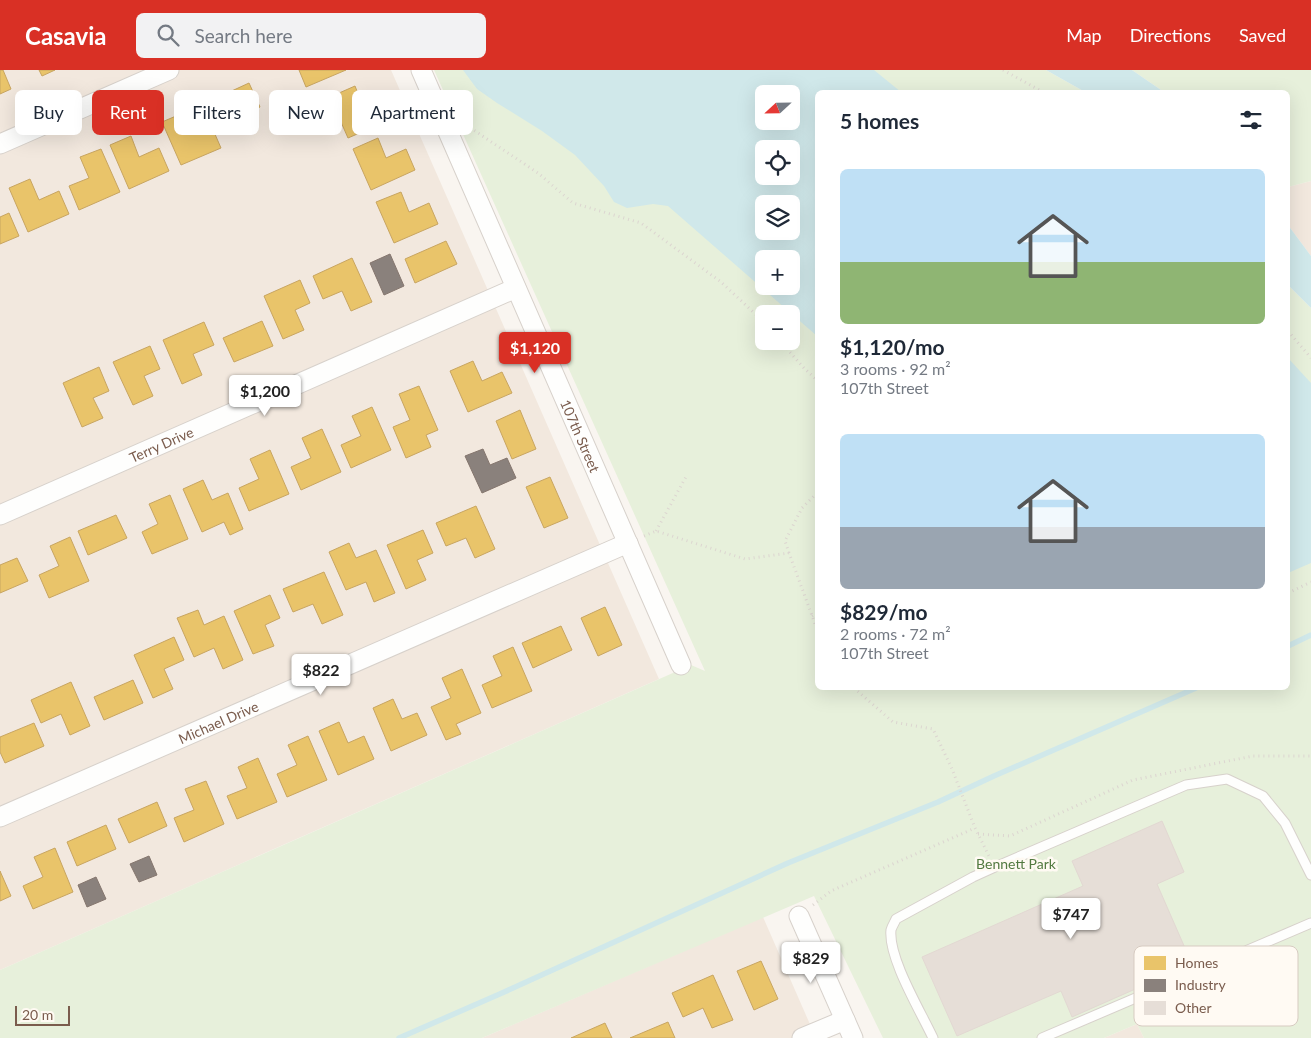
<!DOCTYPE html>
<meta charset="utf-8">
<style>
:root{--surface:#fff;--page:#f2f2f3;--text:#1f2937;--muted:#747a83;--accent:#d93025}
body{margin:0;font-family:Lato,sans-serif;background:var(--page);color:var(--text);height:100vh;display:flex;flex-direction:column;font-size:19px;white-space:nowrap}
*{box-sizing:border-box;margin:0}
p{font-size:16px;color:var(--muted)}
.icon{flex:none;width:28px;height:28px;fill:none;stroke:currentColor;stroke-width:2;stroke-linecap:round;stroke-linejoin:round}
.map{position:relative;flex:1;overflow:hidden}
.side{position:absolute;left:815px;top:20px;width:475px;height:600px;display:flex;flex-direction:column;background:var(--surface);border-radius:8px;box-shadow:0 5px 20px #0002}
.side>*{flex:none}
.banner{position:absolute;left:15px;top:20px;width:475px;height:45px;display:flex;gap:10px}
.needle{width:32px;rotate:248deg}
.buttons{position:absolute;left:755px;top:15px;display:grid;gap:10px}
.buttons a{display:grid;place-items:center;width:45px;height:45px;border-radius:8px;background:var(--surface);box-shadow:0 5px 20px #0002;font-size:25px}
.scale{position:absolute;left:15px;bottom:12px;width:55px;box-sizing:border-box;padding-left:5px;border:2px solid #7a5c4d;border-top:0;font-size:14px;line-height:18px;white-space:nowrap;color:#7a5c4d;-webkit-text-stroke:4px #fffaf3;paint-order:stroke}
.price{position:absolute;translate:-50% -42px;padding:0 11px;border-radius:5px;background:#fff;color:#222;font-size:16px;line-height:32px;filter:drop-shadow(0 1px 2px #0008)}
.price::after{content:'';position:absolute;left:50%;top:30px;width:15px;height:11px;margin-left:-8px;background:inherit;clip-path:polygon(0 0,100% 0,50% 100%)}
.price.on{background:var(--accent);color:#fff}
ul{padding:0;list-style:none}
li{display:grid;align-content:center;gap:10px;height:265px;padding:0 25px}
li span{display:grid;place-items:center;height:155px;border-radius:8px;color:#555}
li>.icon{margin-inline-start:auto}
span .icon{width:90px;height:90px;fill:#fffc;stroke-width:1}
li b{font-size:21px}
h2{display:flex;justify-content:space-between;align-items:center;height:60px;padding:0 25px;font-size:21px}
.chip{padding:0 18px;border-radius:8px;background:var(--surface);box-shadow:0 5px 20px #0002;font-size:18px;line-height:45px}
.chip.on{background:var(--accent);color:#fff}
header{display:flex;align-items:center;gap:30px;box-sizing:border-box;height:70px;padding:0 25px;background:var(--accent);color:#fff}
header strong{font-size:24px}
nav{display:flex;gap:28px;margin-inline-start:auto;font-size:18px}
.search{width:350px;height:45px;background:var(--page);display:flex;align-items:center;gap:12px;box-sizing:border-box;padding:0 18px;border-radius:8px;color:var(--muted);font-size:19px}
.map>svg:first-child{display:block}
.residential{fill:#f2e8de}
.green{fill:#e7f0db;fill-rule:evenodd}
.water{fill:#d0e8ea;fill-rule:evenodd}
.homes{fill:#e9c46a;stroke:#c8a561}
.industry{fill:#8a817c;stroke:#85766e}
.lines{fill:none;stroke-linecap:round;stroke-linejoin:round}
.stream{stroke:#d0e8ea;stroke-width:5.5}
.building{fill:#e6ded7;stroke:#e2d8d2}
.service-casing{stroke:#d7d1cb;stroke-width:11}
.minor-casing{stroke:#d7d1cb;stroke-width:21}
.path{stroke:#dcd5d0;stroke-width:3;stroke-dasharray:1 4;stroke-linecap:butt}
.service{stroke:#fefefd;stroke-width:9}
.minor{stroke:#fefefd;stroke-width:19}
.labels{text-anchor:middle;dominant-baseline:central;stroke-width:5;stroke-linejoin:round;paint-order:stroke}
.street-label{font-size:14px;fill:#7a5c4d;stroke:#fffaf3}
.park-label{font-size:14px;fill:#537a41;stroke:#fffaf3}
.key{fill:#fffaf3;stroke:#d7cbc1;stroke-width:1}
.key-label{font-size:14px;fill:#7a5c4d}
</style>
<header>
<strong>Casavia</strong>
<div class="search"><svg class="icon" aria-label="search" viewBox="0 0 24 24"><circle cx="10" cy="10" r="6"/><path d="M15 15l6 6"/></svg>Search here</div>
<nav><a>Map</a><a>Directions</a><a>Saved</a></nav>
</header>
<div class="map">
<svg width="1311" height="968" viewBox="0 0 1311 968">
<rect width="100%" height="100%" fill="#f9f5f0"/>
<path class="residential" d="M0,0H391L659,609L0,900Z
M1311,111V186L1288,155V117Z
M763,847L816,968H482Z
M1137,954L1144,968H1104Z"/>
<path class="green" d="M434,0H1046L1085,22H818V618H1288V215L1311,238V968H1144L1137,954L1104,968H883L814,826L482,968H0V900L691,595L705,601ZM764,24H791V51H764ZM764,79H791V106H764ZM764,134H791V161H764ZM764,189H791V216H764ZM764,244H791V271H764Z
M1132,0H1311V111L1288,117V22H1164Z"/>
<path class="water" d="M463,0H874L901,22H818L817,266L668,136L653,134L627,138L614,132L604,116L575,85L542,61L497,33L477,19ZM764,24H791V51H764ZM764,79H791V106H764ZM764,134H791V161H764ZM764,189H791V216H764Z
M1046,0H1132L1164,22H1085Z
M1288,155L1311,186V238L1288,215Z
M1288,288L1311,313V493L1288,503Z"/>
<path class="homes" d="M0,0H3L11,19L0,24Z
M39,0H55L42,6Z
M299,0H346L306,17Z
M249,13L260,37L220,55L210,31Z
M355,16L363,36L383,28L392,49L348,68L330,27Z
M183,43L191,63L211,55L221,78L181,95L162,52Z
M131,66L139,87L159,78L169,101L129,119L110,75Z
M378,68L386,88L406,79L415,100L371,120L353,79Z
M101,79L120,122L79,140L69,116L89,108L80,87Z
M30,109L39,130L59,121L69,144L28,162L9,118Z
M401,122L409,142L429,133L438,154L394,173L376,132Z
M9,143L19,166L0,174V147Z
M446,171L457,194L415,213L405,189Z
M352,188L372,232L351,241L342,221L323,229L313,206Z
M300,210L310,233L295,240L304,260L283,269L264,226Z
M262,251L273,276L234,292L223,268Z
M204,252L214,275L193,284L202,305L182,314L163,270Z
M150,276L160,299L144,306L153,326L133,335L113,292Z
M473,291L482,311L502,302L512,323L468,342L450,301Z
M99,297L109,321L93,328L103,348L82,357L63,313Z
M419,316L438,360L426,365L431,377L406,388L393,357L410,350L399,324Z
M372,337L391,380L351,398L341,375L361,366L352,346Z
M520,340L536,379L512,389L496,351Z
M322,359L341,402L301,420L291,397L311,388L302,368Z
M270,380L289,424L249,441L239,418L259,409L250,389Z
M550,407L568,448L544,458L526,417Z
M203,410L212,430L228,423L243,459L230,465L224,452L202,462L183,419Z
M170,425L188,469L152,484L142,462L158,454L149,434Z
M476,436L495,479L475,488L466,468L446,476L436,453Z
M116,445L127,468L88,485L78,461Z
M423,460L433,483L417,490L426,510L406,519L387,475Z
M70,467L89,511L49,528L39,505L59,496L50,476Z
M349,473L356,488L376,480L395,523L374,532L366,512L346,520L329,482Z
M17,488L28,511L0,523V495Z
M324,502L343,545L322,554L313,534L293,542L283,519Z
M270,525L280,548L265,555L274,576L253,584L234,541Z
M605,537L622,575L598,586L581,548Z
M198,540L204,555L224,546L243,590L223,599L214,578L194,587L177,548Z
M561,556L572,580L533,598L522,573Z
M174,567L184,590L164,599L173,619L153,628L134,585Z
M513,577L532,621L492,638L482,615L502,606L493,586Z
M462,599L481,643L456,654L461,664L446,670L431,637L451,628L442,608Z
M133,610L143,633L104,650L94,627Z
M71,612L90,656L70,665L61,644L41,653L31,630Z
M393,629L402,649L417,643L427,665L391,681L373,638Z
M339,652L348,673L364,666L374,689L338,705L319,661Z
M34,653L44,676L5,693L0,682V667Z
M308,666L327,710L287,727L277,704L297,695L288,675Z
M258,688L277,732L237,749L227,726L247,718L238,697Z
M206,711L224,754L184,772L174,748L194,740L185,719Z
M157,732L167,756L129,773L118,749Z
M106,755L116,779L77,796L67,772Z
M55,778L73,822L33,839L23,816L43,807L34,787Z
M0,801L11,826L0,831Z
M761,891L778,929L754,940L737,901Z
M713,905L733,950L712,958L703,938L683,947L672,923Z
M668,952L675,968H630Z
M605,953L612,968H571Z"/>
<path class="industry" d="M390,184L404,216L384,225L370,193Z
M483,379L490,395L507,388L516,408L482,423L465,386Z
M149,786L157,805L139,812L130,794Z
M96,807L106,829L87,837L78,815Z"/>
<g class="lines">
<path class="stream" d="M1288,576L1311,565
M399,968L502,923L788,793L938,732L994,706L1196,618"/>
</g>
<path class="building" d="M1162,751L1184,802L1157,814L1192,894L1072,947L1061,921L957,966L922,887L1083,816L1072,791Z"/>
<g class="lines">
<defs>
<path id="service" d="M933,968C921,942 888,888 891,860C892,856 895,852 896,849L973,807L995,797L1186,715L1227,709L1263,726L1285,753L1311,805
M1042,968L1311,853"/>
<g id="minor">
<path id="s1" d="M421,0L681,595"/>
<path d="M0,74L169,0"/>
<path id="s2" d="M0,445L516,218"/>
<path id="s3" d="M0,747L628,473"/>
<path d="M799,846L853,968"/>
<path d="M802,968L845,950"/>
</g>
</defs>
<use href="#service" class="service-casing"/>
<use href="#minor" class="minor-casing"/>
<path class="path" d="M1003,0L1043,22
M466,55L538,103L573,133L641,153L721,212L764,252
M1288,261L1311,288
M780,271L804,298L818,311
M656,461L687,405
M644,466L656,461L745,489L789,483L818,562
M789,483L785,471L802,438L818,422
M1288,523L1311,512
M812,546L818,542
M854,618L893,652L933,659L952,699L975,758L989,786
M978,764L1010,766L1133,710L1253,686H1311
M813,835L831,821L975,758"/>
<use href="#service" class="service"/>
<use href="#minor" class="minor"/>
</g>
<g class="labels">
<g class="street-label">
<text stroke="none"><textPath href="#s1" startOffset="399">107th Street</textPath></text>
<text stroke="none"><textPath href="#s2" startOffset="176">Terry Drive</textPath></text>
<text stroke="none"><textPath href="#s3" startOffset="238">Michael Drive</textPath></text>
</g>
<g class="park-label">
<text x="1016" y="793">Bennett Park</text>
</g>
</g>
<rect x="1134" y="876" width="164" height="80" rx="8" class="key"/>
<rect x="1144" y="886" width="22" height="14" fill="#e9c46a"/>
<rect x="1144" y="909" width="22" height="13" fill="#8a817c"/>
<rect x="1144" y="931" width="22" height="14" fill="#e6ded7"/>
<g class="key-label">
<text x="1175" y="898">Homes</text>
<text x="1175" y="920">Industry</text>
<text x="1175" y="943">Other</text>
</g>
</svg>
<div class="buttons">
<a><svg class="needle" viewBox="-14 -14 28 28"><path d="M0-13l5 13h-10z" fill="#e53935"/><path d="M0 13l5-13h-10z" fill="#747a83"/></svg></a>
<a><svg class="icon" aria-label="locate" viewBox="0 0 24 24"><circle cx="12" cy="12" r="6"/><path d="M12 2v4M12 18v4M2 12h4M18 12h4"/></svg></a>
<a><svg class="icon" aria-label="layers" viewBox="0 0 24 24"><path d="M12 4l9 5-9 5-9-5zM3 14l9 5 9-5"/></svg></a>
<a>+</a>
<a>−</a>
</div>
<div class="scale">20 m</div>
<b class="price on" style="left:535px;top:304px">$1,120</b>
<b class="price" style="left:265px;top:347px">$1,200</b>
<b class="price" style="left:321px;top:626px">$822</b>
<b class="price" style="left:1071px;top:870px">$747</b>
<b class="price" style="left:811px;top:914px">$829</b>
<div class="banner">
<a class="chip">Buy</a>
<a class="chip on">Rent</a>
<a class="chip">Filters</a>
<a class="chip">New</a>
<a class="chip">Apartment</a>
</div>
<section class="side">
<h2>5 homes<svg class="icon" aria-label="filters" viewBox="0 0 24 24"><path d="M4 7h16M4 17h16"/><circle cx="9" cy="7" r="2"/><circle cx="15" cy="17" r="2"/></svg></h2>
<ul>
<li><span style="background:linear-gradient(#bfe0f5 60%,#8fb573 0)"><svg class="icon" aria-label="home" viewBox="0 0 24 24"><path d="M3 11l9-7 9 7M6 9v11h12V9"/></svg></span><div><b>$1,120/mo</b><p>3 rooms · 92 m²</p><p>107th Street</p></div></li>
<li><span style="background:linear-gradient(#bfe0f5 60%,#9aa5b1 0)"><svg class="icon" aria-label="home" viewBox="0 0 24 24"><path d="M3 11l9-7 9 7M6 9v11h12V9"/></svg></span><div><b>$829/mo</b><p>2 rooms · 72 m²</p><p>107th Street</p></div></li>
</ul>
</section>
</div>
